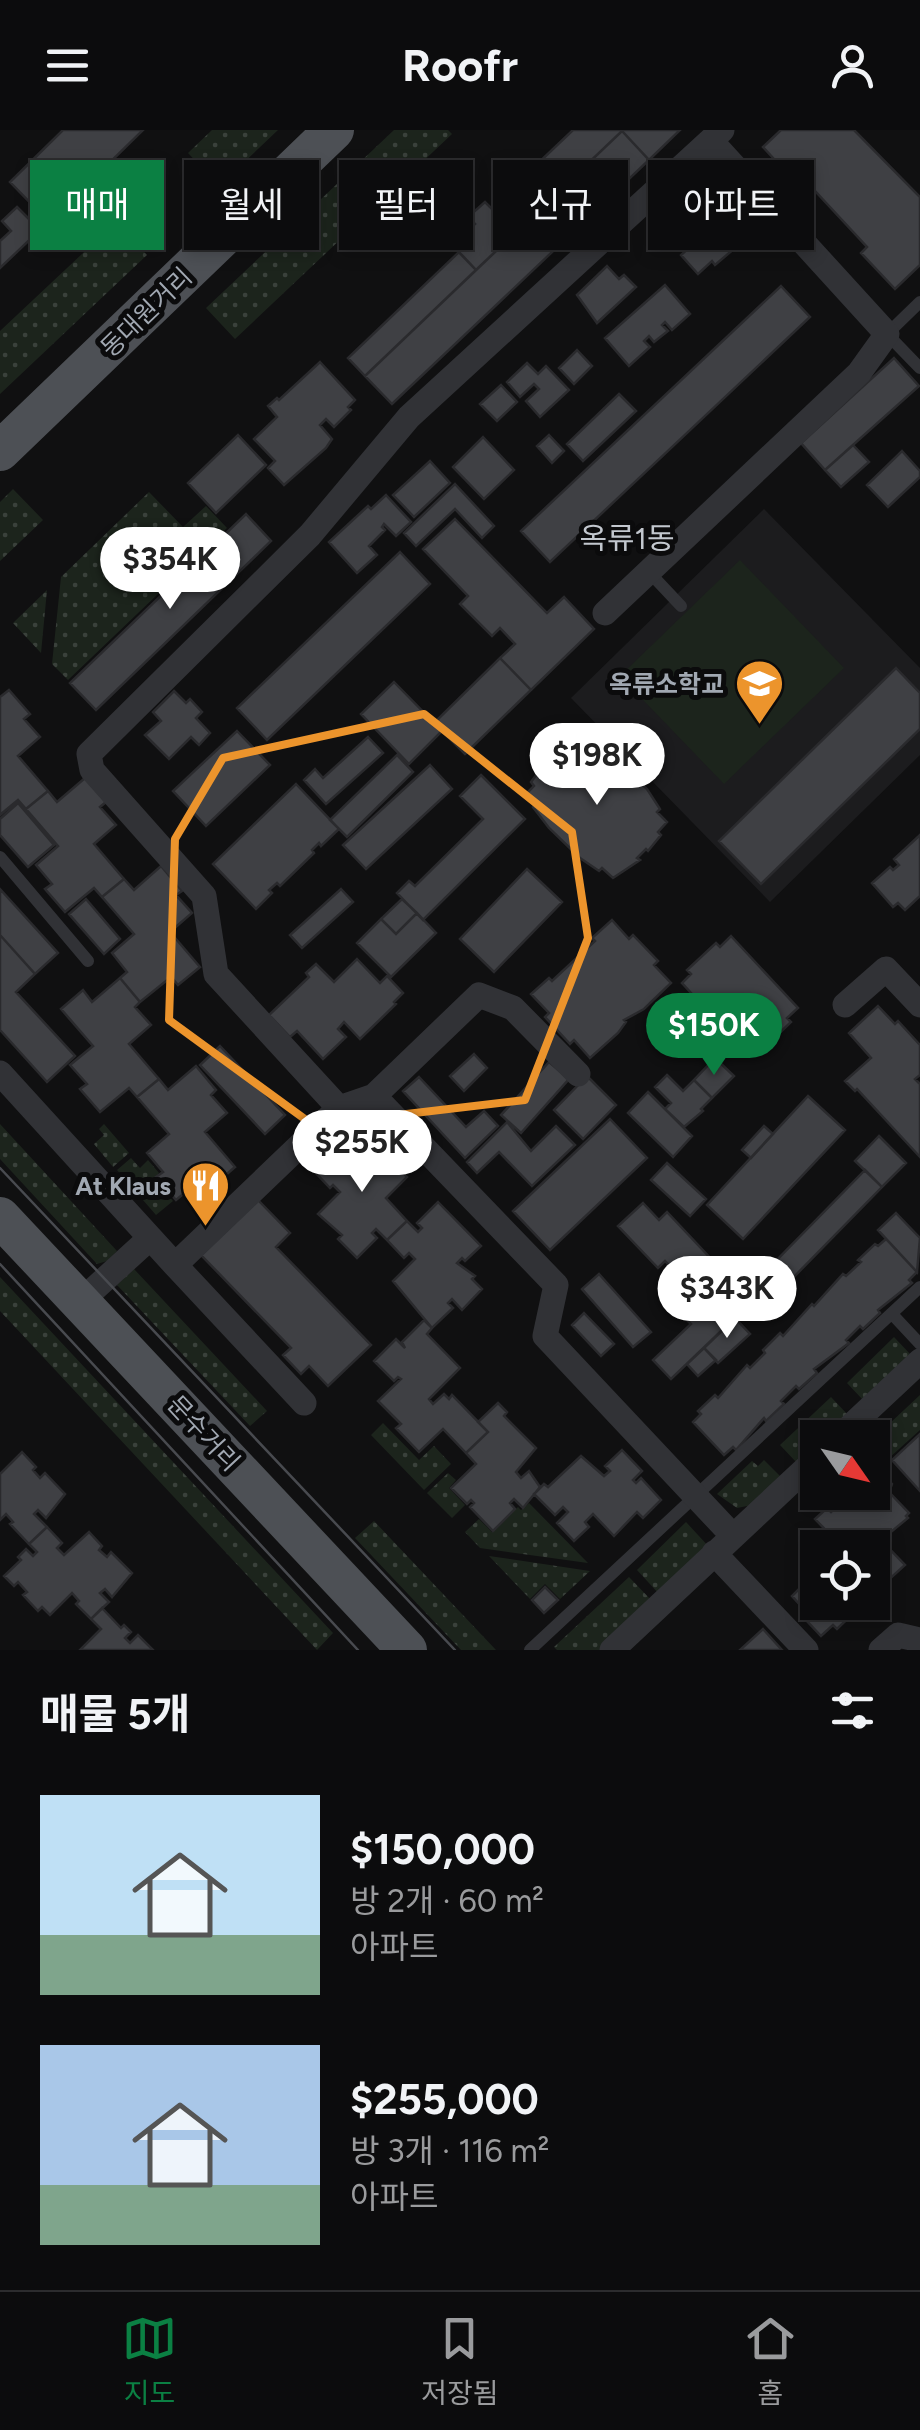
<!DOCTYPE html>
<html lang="ko">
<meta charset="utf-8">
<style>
:root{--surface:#0c0c0d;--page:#151516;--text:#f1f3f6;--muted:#9a9b9d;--line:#2c2c2e;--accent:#0b8043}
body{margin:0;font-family:Figtree,"Noto Sans KR",sans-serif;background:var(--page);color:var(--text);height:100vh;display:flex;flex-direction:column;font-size:38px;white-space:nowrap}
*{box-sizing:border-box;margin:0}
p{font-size:32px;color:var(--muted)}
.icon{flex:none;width:55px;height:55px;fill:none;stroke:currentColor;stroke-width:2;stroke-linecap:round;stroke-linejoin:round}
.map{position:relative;height:1520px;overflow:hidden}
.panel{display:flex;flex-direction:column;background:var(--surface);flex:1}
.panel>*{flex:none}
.hud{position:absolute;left:30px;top:30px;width:860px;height:90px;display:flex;gap:20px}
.needle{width:65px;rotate:124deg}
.tools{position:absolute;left:800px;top:1290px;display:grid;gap:20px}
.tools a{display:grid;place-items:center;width:90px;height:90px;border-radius:0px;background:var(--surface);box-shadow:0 5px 15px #0003,0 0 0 2px var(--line);font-size:50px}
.price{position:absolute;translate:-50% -85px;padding:0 22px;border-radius:35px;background:#fff;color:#222;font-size:32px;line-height:65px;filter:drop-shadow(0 2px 5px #0008)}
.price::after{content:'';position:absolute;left:50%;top:60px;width:30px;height:22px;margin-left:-15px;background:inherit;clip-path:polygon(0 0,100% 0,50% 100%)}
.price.on{background:var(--accent);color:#fff}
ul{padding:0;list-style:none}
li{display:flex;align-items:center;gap:30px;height:250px;padding:0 40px}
li span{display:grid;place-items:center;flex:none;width:280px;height:200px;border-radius:0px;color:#555}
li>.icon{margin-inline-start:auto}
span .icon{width:120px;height:120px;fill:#fffc;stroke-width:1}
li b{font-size:42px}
h2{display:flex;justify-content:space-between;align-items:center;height:120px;padding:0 40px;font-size:42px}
.pill{padding:0 35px;border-radius:0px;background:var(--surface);box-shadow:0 5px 15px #0003,0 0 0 2px var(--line);font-size:35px;line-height:90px}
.pill.on{background:var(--accent);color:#fff}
header{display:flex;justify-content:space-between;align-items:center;height:130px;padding:0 40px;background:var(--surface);font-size:45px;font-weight:700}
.tab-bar{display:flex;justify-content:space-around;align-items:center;height:140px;border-top:2px solid var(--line);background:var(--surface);font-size:28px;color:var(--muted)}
.tab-bar a{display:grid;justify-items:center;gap:5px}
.tab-bar .on{color:var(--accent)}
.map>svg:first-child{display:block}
.built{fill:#1c1c1e}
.green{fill:url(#green-dots)}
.pitch{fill:#1c241c}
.building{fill:#3f4044;stroke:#2a2a2d;stroke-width:2.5}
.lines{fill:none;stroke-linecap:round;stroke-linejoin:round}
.lane{stroke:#313236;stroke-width:12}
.street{stroke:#313236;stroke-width:25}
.primary{stroke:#4d5055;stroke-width:40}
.tram{stroke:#484a4f;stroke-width:2.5}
.marked{fill:none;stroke:#ec942c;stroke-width:8;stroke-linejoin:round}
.labels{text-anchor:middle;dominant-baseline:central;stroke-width:10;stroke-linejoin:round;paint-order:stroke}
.street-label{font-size:25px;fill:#a1a8b2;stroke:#0b0b0c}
.poi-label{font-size:25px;font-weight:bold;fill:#a1a8b2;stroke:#0b0b0c;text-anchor:end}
.quarter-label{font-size:30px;fill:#c2c7ce;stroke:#0b0b0c}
</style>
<header><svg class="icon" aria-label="menu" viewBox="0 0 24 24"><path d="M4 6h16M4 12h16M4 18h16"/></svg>Roofr<svg class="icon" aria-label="person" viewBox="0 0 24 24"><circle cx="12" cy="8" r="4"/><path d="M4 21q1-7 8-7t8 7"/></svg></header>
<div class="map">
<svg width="920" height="1520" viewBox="0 0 920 1520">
<defs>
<pattern id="green-dots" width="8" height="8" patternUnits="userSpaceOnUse" patternTransform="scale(2.5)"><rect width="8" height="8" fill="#1c241c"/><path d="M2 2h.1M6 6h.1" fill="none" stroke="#3a413b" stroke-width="1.8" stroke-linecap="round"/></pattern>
</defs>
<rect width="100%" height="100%" fill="#101011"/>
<path class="built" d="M764,379L920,538V625L770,772L571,568Z"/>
<path class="green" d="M212,0H278L219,56L188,23Z
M394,0H448L452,4L235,209L206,178Z
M116,92L147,125L0,264V201Z
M13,359L43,390L0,431V372Z
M149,362L183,397L206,376L227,398L68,550L52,534L61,447Z
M47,460L41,523L13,493Z
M0,994L117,1121L107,1131L97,1134L0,1029Z
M104,994L129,1023L113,1037L94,1014L104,1005L99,999Z
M131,1028L140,1038L148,1030L159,1043L154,1049L173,1071L156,1085L117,1040Z
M134,1139L267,1281L250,1296L117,1155Z
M0,1147L333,1503L317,1520L0,1181Z
M894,1207L911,1225L863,1270L847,1253Z
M920,1265V1300L888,1329L873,1309Z
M831,1267L848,1285L824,1307L818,1308L817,1313L797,1333L780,1315Z
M383,1293L419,1330L434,1316L451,1334L424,1360L371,1305Z
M764,1330L781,1347L752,1375L737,1378L717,1364L752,1331L758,1336Z
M448,1343L456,1350L449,1358L465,1375L452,1388L427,1363Z
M529,1373L588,1433L480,1418L465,1402L479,1389L492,1402L518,1377L521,1380Z
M374,1391L496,1520H461L355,1408Z
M686,1392L710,1418L660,1465L637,1440Z
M489,1426L590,1441L560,1469L545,1454L530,1469Z
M629,1447L653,1472L602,1520H557L554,1517Z"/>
<path class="pitch" d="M740,430L844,538L724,654L620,546Z"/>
<path class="building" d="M63,0H143L49,92L10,52Z
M573,0H680L649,30L622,1L476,140L452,115L475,94L468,87L485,72L491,78Z
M781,0H854L920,67V135L895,159L861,123L867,117L802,47L796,53L763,17Z
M622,1L649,30L392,274L365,246Z
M17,77L40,100L0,138V111L11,101L2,91Z
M729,82L746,100L731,114L735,118L715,135L712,131L698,144L681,125Z
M459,122L476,140L365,246L348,228Z
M607,136L619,149L624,145L636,157L597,193L577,165Z
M665,155L690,184L672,200L665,192L662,195L668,201L654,212L649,206L644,211L650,217L629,236L605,208Z
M781,156L810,187L550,432L521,401Z
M577,220L592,236L574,254L559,238Z
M894,228L919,256L825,340L801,313Z
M320,232L355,270L348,277L351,280L334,297L326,289L320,295L332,309L326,318L284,355L268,338L275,331L254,309L277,287L268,276L277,268L279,270Z
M527,233L538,244L546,236L569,260L540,287L526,271L539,259L534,254L520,267L507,252Z
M501,255L517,272L497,291L480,274Z
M619,264L636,281L583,331L567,314Z
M238,305L266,335L216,383L188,353Z
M549,305L564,321L552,333L537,316Z
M483,307L514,340L484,369L453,337Z
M853,315L869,332L841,357L825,340Z
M902,321L920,341V347L888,377L867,355Z
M430,331L450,353L414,387L393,365Z
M455,354L494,396L482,408L455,379L416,416L404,403Z
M386,365L411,392L396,406L384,394L382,397L385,400L369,416L377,425L357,443L329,412L368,376L371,379Z
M246,384L271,411L96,580L70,553Z
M455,389L547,483L564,467L594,499L531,560L500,528L515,514L500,498L492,506L460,474L468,466L423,419Z
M400,422L430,454L267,610L237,578Z
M500,528L531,560L465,624L434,593Z
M896,538L920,563V599L761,754L719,711Z
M394,552L442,601L409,634L361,584Z
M9,560L30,584L24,589L40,607L18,626L48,661L26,679L18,670L0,685V567Z
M174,561L186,573L190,569L202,582L196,588L210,603L199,615L191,607L169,629L145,605L161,591L153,582Z
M237,601L270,635L206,696L173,661Z
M368,607L383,623L326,674L304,650L315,639L323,648Z
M581,608L591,618L594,615L616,630L647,659L660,679L657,682L667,692L658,702L661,705L648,721L646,719L637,728L640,730L613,748L602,738L599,741L580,728L549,698L533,677L536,674L526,664L534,656L531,652L543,636L545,638L554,629L552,627L567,615L571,618Z
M397,625L413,642L347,707L330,690Z
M430,635L452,659L366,739L343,715Z
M481,645L525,689L423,790L397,763L409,751L415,756L483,689L460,666Z
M85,648L106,672L100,677L116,695L94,714L124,749L102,767L94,758L65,782L45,759L52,754L36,735L58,716L26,679L48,661L57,672Z
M296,654L339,699L321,716L319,713L312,720L314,723L280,756L277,753L269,760L272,763L256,779L213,734Z
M18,673L54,715L28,737L0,705V689Z
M920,705V766L905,780L898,773L893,777L872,753L890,737L893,740L899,735L894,729Z
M161,736L182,761L176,765L192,783L170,802L200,837L178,855L171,847L140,872L120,848L127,842L112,823L134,804L102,767L124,749L134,760Z
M527,739L562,772L494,842L460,809Z
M0,759L58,823L35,844L0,805Z
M341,759L353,772L302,818L290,805Z
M86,769L120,809L104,824L69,784Z
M402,769L417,783L396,804L381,789Z
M417,783L436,803L391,847L357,813L381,789L396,804Z
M612,790L629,809L633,805L658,831L654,835L671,853L644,879L624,890L626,892L618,903L590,928L574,910L570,914L545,887L549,883L531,864L549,848L552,851L595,811L592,808Z
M0,805L35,844L16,862L75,926L47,952L0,900Z
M731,806L798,878L787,888L791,892L762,920L758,915L748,925L714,884L712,886L682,853L691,844L687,840L716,813L720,817Z
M357,829L380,853L387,846L403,863L394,872L396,874L360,909L344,892L338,899L346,907L323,929L297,901L290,907L269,885L309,847L306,843L316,834L334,852Z
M120,848L140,872L135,877L151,895L129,914L159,949L137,967L129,958L100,982L80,959L87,954L70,935L93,916L61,879L83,860L92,872Z
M878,876L895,894L898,891L920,915V945L915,949L920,954V1027L857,959L855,961L845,951L871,928L849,903Z
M220,916L285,985L265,1004L200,935Z
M474,924L487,938L464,961L450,946Z
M715,928L734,946L712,968L694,950Z
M549,932L569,949L521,1003L501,985Z
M196,936L216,960L211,965L227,983L205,1002L235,1037L213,1056L205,1046L176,1070L156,1047L163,1042L147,1023L169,1004L137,967L159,949L168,960Z
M667,945L683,961L694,950L712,968L701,979L703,981L684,997L665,979L671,973L655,957Z
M587,946L616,975L583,1009L554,980Z
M419,947L466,997L484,981L498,996L465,1028L403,961Z
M648,962L692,1006L673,1027L628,983Z
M808,966L845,1000L743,1109L707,1075Z
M610,989L647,1028L550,1120L513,1081Z
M507,992L531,1021L556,996L575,1015L532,1056L499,1022L477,1043L467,1032Z
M764,996L773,1004L751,1028L742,1020Z
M365,1003L407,1047L386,1068L407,1091L387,1110L376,1099L372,1103L377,1108L357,1128L338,1109L342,1105L318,1084L340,1062L333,1055L330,1058L313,1040L333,1021L344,1032L348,1028L344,1024Z
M879,1006L906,1033L882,1057L855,1031Z
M667,1033L706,1069L690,1086L651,1050Z
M865,1040L882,1057L786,1155L769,1138Z
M258,1070L290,1103L276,1117L371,1215L328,1256L309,1236L301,1244L283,1225L291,1218L201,1125Z
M438,1072L481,1116L465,1131L462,1128L457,1133L475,1146L472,1149L482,1159L462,1180L452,1169L448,1173L453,1178L432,1198L393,1151L415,1129L409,1123L404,1128L387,1110L407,1091L418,1102L422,1098L417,1093Z
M643,1073L659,1090L667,1082L714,1132L689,1156L665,1131L658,1138L618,1096Z
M896,1083L920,1108L917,1142L878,1100Z
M886,1109L917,1142L909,1150L912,1153L878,1180L880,1183L863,1199L860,1196L846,1210L849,1213L814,1239L817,1243L799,1259L796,1256L781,1271L784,1274L766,1291L764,1288L736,1320L733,1317L724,1325L693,1292L701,1284L698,1281L715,1265L718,1268L747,1235L750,1238L765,1223L763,1220L780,1203L783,1206L812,1174L814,1176L843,1144L846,1146L861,1132L858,1130L875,1114L878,1116Z
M739,1134L764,1160L671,1249L653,1230L691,1194L684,1187Z
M599,1144L651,1202L633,1217L582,1159Z
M584,1183L614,1214L601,1226L572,1195Z
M735,1188L750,1204L718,1233L704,1218Z
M424,1190L432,1198L427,1204L460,1238L429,1269L433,1274L444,1264L449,1269L452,1265L488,1302L466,1323L443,1299L419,1322L396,1298L401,1294L378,1271L401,1249L398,1247L394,1251L374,1231L396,1209L405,1218L402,1212Z
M704,1218L716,1230L698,1246L687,1234Z
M498,1273L507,1282L504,1286L536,1318L516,1342L521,1348L529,1341L540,1357L523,1378L514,1369L510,1373L515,1379L493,1401L470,1377L474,1373L471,1370L467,1374L451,1358L476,1334L466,1323L488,1302L478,1292Z
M920,1304V1361L892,1330Z
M622,1320L642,1341L633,1350L636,1353L641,1348L661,1370L643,1388L637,1382L614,1406L593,1384L585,1392L589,1397L574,1411L557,1393L568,1382L563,1377L555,1385L534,1364L544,1354L548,1357L581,1326L604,1346L610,1341L605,1336Z
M22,1322L36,1337L33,1340L40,1348L45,1343L65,1364L46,1388L38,1380L34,1384L47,1397L29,1414L10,1394L13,1392L6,1384L0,1390V1344Z
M879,1340L892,1354L889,1362L909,1383L906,1386L908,1388L881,1410L905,1435L872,1465V1418H843L815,1389L827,1378L831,1382L852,1362H872V1343Z
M47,1397L62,1413L57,1418L64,1425L89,1402L102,1416L99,1420L107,1427L111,1422L132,1443L112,1467L105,1459L100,1463L109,1472L91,1489L76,1474L79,1471L72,1463L50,1485L42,1477L38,1481L23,1465L27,1462L18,1452L14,1456L4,1446L21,1430L18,1427L26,1419L33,1426L37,1422L29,1414Z
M818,1435V1472H865L837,1499L833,1495L821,1506L805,1489L809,1485L792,1466L808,1450L805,1447Z
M545,1457L558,1470L544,1483L532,1470Z
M102,1478L121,1498L124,1495L131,1502L125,1508L130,1513L138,1505L153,1520H80L101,1499L91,1489Z
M763,1499L782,1520H740Z"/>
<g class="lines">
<path class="lane" d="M920,172L887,204L920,238
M649,442L681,476
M0,727L88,831
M892,1184L920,1214
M530,1520L920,1157"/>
<path class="street" d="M722,0L409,287L310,405L89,624L92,640L204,766L216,844L339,978L374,966L556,1155L545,1206L733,1406
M605,483L859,243L887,204L711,11
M845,875L886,839L920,875
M0,943L175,1135
M374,966L479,865L513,878L578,944
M81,1171L150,1108
M304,1273L175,1135L339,978
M838,1308L920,1231
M714,1423L806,1520
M612,1520L818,1327
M881,1520L898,1505L920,1510"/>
<path class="primary" d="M0,321L334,0
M0,1087L407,1520"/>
<path class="tram" d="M0,1038L455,1520
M0,1134L358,1520"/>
</g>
<path class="marked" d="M424,584L572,702L588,808L525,970L313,995L169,890L175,709L223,628Z"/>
<defs>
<symbol id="school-pin" viewBox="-11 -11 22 30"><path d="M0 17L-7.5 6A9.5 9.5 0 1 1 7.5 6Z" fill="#ec942c" stroke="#0b0b0c"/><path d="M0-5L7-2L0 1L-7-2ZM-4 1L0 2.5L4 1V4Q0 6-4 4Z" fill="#fff"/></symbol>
<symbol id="restaurant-pin" viewBox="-11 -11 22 30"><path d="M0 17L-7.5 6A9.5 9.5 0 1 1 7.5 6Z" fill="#ec942c" stroke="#0b0b0c"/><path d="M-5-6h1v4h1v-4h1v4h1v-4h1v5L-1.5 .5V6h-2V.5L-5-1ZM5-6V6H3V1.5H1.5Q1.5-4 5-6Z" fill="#fff"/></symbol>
</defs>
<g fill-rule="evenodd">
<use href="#school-pin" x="732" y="526" width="55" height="75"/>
<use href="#restaurant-pin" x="178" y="1028" width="55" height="75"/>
</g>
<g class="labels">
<g class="street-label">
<text transform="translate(146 182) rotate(-44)">동대원거리</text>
<text transform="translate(204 1303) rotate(47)">문수거리</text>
</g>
<g class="poi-label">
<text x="724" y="554">옥류소학교</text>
<text x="171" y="1056">At Klaus</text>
</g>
<g class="quarter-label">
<text x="627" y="408">옥류1동</text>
</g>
</g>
</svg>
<div class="tools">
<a><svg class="needle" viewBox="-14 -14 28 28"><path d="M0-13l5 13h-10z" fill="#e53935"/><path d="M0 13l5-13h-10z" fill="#9a9b9d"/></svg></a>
<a><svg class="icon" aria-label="locate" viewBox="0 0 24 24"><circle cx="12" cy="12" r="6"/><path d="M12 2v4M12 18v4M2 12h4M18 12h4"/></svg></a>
</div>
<b class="price" style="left:170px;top:482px">$354K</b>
<b class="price" style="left:597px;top:678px">$198K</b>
<b class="price on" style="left:714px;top:948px">$150K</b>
<b class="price" style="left:362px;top:1065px">$255K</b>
<b class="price" style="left:727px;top:1211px">$343K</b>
<div class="hud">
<a class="pill on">매매</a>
<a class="pill">월세</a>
<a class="pill">필터</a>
<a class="pill">신규</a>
<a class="pill">아파트</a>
</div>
</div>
<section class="panel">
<h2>매물 5개<svg class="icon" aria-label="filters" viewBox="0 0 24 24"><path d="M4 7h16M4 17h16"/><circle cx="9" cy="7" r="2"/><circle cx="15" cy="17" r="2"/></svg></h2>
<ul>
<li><span style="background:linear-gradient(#bfe0f5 70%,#7fa58c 0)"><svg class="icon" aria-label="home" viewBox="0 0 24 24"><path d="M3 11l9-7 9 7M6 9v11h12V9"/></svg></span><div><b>$150,000</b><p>방 2개 · 60 m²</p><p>아파트</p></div></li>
<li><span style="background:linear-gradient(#a9c7e8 70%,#7fa58c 0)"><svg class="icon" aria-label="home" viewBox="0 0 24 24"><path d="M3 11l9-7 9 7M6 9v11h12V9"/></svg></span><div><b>$255,000</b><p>방 3개 · 116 m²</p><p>아파트</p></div></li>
</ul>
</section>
<nav class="tab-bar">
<a class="on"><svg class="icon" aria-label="map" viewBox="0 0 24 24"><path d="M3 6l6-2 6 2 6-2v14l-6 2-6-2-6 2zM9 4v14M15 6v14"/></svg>지도</a>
<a><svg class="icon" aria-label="saved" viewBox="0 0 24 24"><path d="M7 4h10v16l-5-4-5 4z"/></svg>저장됨</a>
<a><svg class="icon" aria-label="home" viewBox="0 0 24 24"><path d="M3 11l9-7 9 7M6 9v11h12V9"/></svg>홈</a>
</nav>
